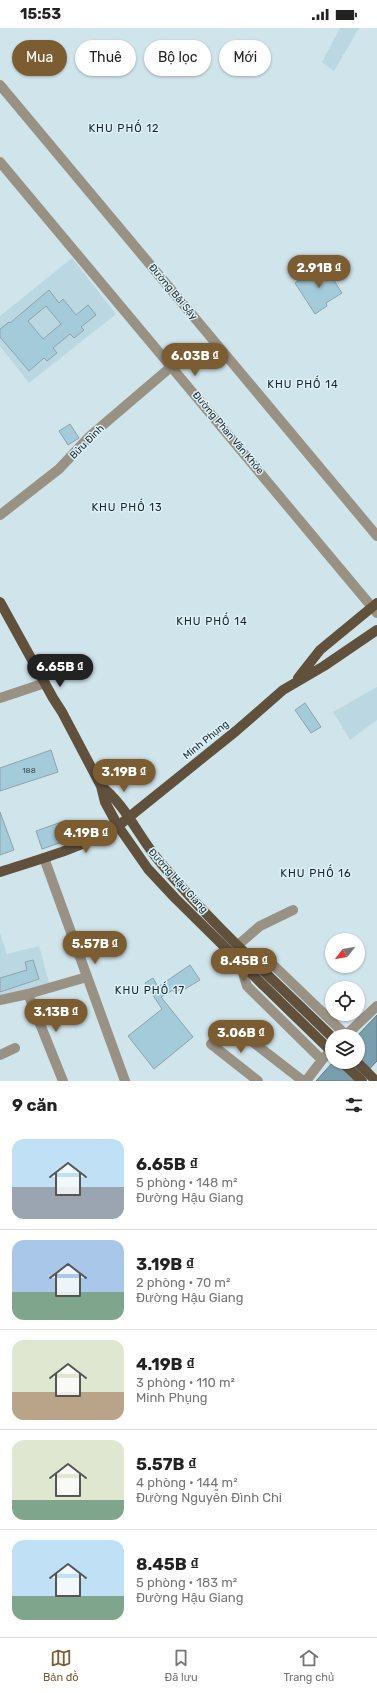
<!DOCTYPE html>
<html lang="vi">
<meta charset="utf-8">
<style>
:root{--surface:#fff;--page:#f6f6f6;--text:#222;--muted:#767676;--line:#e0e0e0;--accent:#7b5d31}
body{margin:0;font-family:Rubik,sans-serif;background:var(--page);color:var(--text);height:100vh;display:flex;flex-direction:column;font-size:15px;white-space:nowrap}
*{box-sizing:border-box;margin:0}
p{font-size:13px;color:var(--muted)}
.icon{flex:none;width:22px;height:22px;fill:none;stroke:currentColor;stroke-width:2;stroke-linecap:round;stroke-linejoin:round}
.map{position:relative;height:1053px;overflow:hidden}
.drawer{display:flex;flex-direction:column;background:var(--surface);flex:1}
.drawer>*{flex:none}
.guide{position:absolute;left:12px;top:12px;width:353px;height:36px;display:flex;gap:8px}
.needle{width:26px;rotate:239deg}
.buttons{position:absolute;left:325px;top:905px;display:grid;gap:8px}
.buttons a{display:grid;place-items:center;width:40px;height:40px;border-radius:50%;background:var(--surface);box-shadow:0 1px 3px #0004;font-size:20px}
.price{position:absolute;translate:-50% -34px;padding:0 9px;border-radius:14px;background:var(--accent);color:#fff;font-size:13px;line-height:26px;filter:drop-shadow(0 1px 2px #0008)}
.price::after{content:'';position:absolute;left:50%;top:24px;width:12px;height:9px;margin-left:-6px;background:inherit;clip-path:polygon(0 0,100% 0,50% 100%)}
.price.on{background:#222;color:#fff}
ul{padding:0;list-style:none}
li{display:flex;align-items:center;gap:12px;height:100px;padding:0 12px}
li+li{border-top:1px solid var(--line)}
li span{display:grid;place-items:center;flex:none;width:112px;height:80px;border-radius:12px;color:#555}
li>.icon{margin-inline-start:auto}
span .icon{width:48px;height:48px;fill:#fffc;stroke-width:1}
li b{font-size:17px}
h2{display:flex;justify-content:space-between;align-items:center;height:48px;padding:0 12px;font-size:17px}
.tag{padding:0 14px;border-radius:18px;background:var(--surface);box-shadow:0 1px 3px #0004;font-size:14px;line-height:36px}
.tag.on{background:var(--accent);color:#fff}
.status{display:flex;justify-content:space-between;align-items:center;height:28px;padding:0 20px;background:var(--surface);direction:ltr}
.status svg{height:11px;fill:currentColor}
.tabs{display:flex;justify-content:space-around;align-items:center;height:56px;border-top:1px solid var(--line);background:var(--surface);font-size:11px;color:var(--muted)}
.tabs a{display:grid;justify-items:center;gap:2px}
.tabs .on{color:var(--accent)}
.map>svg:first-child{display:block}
.built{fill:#bbd7e2}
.water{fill:#799fad;stroke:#5d7a85}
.building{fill:#a4cbda;stroke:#8fa2aa;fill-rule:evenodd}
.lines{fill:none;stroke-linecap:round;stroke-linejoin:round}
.minor{stroke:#9a9185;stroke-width:10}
.major{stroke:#61513c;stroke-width:10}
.major-bridge{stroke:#61513c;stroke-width:10}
.labels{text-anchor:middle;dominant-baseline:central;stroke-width:3;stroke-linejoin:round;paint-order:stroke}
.number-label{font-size:8px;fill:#3e4e54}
.street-label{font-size:10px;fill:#1c2427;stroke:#ddf1f9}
.neighbourhood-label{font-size:11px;letter-spacing:1px;fill:#1c2427;stroke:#ddf1f9}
</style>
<div class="status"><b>15:53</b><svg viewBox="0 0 49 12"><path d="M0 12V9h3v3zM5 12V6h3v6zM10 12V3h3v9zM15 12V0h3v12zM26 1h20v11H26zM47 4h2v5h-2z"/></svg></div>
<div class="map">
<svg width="377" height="1053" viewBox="0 0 377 1053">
<rect width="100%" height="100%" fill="#d0e4ec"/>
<path class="built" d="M340,0H359L334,43L322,34Z
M72,230L116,286L29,355L0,318V288Z
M377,659V692L350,712L333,684Z
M0,905L7,926L39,918L50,958L0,969Z"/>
<path class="water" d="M377,987V1033L358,1053H316L333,1034H358V1008H357Z"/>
<path class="building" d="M324,237L342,265L326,275L327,278L315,286L295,255Z
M49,262L59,275L63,271L76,287L88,277L96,287L81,299L84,302L74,310L70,306L53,320L57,325L47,333L44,330L29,343L0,309V301L9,294L10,295ZM46,278L61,296L43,311L28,293Z
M70,396L79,410L68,417L59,403Z
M305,675L321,699L311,705L295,682Z
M51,722L58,744L0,763V740Z
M0,784L14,822L0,827Z
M67,792L73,810L42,821L36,803Z
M33,932L39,951L0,964V950L27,942L25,934Z
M190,937L200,952L185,961L184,959L175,965L173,962L161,969L193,1009L154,1041L128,1008L162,981L145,955L153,950L158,959Z"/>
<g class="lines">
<path class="minor" d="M0,57L377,508
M0,134L377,585
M0,487L59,441L90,408L172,338
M0,670L45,655
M44,830L125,1053
M238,917L260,898L293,882
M247,928L268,932L346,1007
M240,935L247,958L322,1032
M28,966L63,1053
M0,972L28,966L87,949
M245,1008L303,1053
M345,1008L377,978
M211,1016L258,1053
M0,1027L15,1020
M306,1053L322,1032L332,1021"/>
<path class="major" d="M0,574L53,670L62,684L101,758L105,774L118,798L132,818L148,841L175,870L263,957
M298,650L320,622L377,575
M101,758C126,777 139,810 160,834C212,897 274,952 332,1009
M0,844C40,831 82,820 118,798L236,703L283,662L324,638L377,602
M342,1034L362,1053"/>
<path class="major-bridge" d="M263,957L332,1024
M357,1034L376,1053"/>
</g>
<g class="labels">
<g class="number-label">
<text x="29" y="742">188</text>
</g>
<g class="street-label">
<text transform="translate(173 264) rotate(50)">Đường Bãi Sậy</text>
<text transform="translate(228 405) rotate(50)">Đường Phan Văn Khỏe</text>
<text transform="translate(87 414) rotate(-45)">Bửu Đình</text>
<text transform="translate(206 712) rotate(-39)">Minh Phụng</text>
<text transform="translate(178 853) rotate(48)">Đường Hậu Giang</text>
</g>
<g class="neighbourhood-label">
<text x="124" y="100">KHU PHỐ 12</text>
<text x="303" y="356">KHU PHỐ 14</text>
<text x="127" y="479">KHU PHỐ 13</text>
<text x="212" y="593">KHU PHỐ 14</text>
<text x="316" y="845">KHU PHỐ 16</text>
<text x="150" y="962">KHU PHỐ 17</text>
</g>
</g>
</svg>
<div class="buttons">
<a><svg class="needle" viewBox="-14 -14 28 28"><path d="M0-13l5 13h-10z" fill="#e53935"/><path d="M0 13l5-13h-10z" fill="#767676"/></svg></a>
<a><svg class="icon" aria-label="locate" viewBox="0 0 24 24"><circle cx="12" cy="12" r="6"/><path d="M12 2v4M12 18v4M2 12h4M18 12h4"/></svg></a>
<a><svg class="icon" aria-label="layers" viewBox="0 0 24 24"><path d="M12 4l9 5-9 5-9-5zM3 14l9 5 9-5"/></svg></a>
</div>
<b class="price" style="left:319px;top:261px">2.91B ₫</b>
<b class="price" style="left:195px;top:349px">6.03B ₫</b>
<b class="price on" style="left:60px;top:660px">6.65B ₫</b>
<b class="price" style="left:124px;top:765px">3.19B ₫</b>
<b class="price" style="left:86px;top:826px">4.19B ₫</b>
<b class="price" style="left:95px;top:937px">5.57B ₫</b>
<b class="price" style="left:244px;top:954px">8.45B ₫</b>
<b class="price" style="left:56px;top:1005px">3.13B ₫</b>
<b class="price" style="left:241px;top:1026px">3.06B ₫</b>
<div class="guide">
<a class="tag on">Mua</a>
<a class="tag">Thuê</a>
<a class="tag">Bộ lọc</a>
<a class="tag">Mới</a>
</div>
</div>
<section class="drawer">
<h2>9 căn<svg class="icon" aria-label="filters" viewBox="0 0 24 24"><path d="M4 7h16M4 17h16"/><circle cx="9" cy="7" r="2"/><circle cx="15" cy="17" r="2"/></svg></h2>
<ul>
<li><span style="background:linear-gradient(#bfe0f5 60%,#9aa5b1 0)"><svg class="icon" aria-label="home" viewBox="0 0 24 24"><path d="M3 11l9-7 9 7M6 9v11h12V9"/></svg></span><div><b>6.65B ₫</b><p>5 phòng · 148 m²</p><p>Đường Hậu Giang</p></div></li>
<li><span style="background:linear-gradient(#a9c7e8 65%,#7fa58c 0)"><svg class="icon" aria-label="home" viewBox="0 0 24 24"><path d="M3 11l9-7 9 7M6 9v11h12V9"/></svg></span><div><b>3.19B ₫</b><p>2 phòng · 70 m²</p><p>Đường Hậu Giang</p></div></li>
<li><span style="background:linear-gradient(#dfe7d0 65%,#b9a48a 0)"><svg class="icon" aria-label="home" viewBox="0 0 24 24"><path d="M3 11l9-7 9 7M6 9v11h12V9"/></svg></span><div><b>4.19B ₫</b><p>3 phòng · 110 m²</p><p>Minh Phụng</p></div></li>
<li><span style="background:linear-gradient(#dfe7d0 75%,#7fa58c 0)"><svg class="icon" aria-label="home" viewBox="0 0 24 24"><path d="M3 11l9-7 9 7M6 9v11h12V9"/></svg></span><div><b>5.57B ₫</b><p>4 phòng · 144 m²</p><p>Đường Nguyễn Đình Chi</p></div></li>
<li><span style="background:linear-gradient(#bfe0f5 70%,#7fa58c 0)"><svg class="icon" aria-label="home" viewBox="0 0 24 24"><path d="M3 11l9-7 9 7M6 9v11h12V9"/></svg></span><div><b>8.45B ₫</b><p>5 phòng · 183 m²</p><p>Đường Hậu Giang</p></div></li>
</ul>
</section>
<nav class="tabs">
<a class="on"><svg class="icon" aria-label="map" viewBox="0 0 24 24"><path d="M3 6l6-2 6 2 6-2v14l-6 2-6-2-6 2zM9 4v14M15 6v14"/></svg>Bản đồ</a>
<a><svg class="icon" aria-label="saved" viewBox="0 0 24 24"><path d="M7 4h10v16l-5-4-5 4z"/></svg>Đã lưu</a>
<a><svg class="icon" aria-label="home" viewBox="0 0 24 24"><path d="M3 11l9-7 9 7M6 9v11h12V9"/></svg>Trang chủ</a>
</nav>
